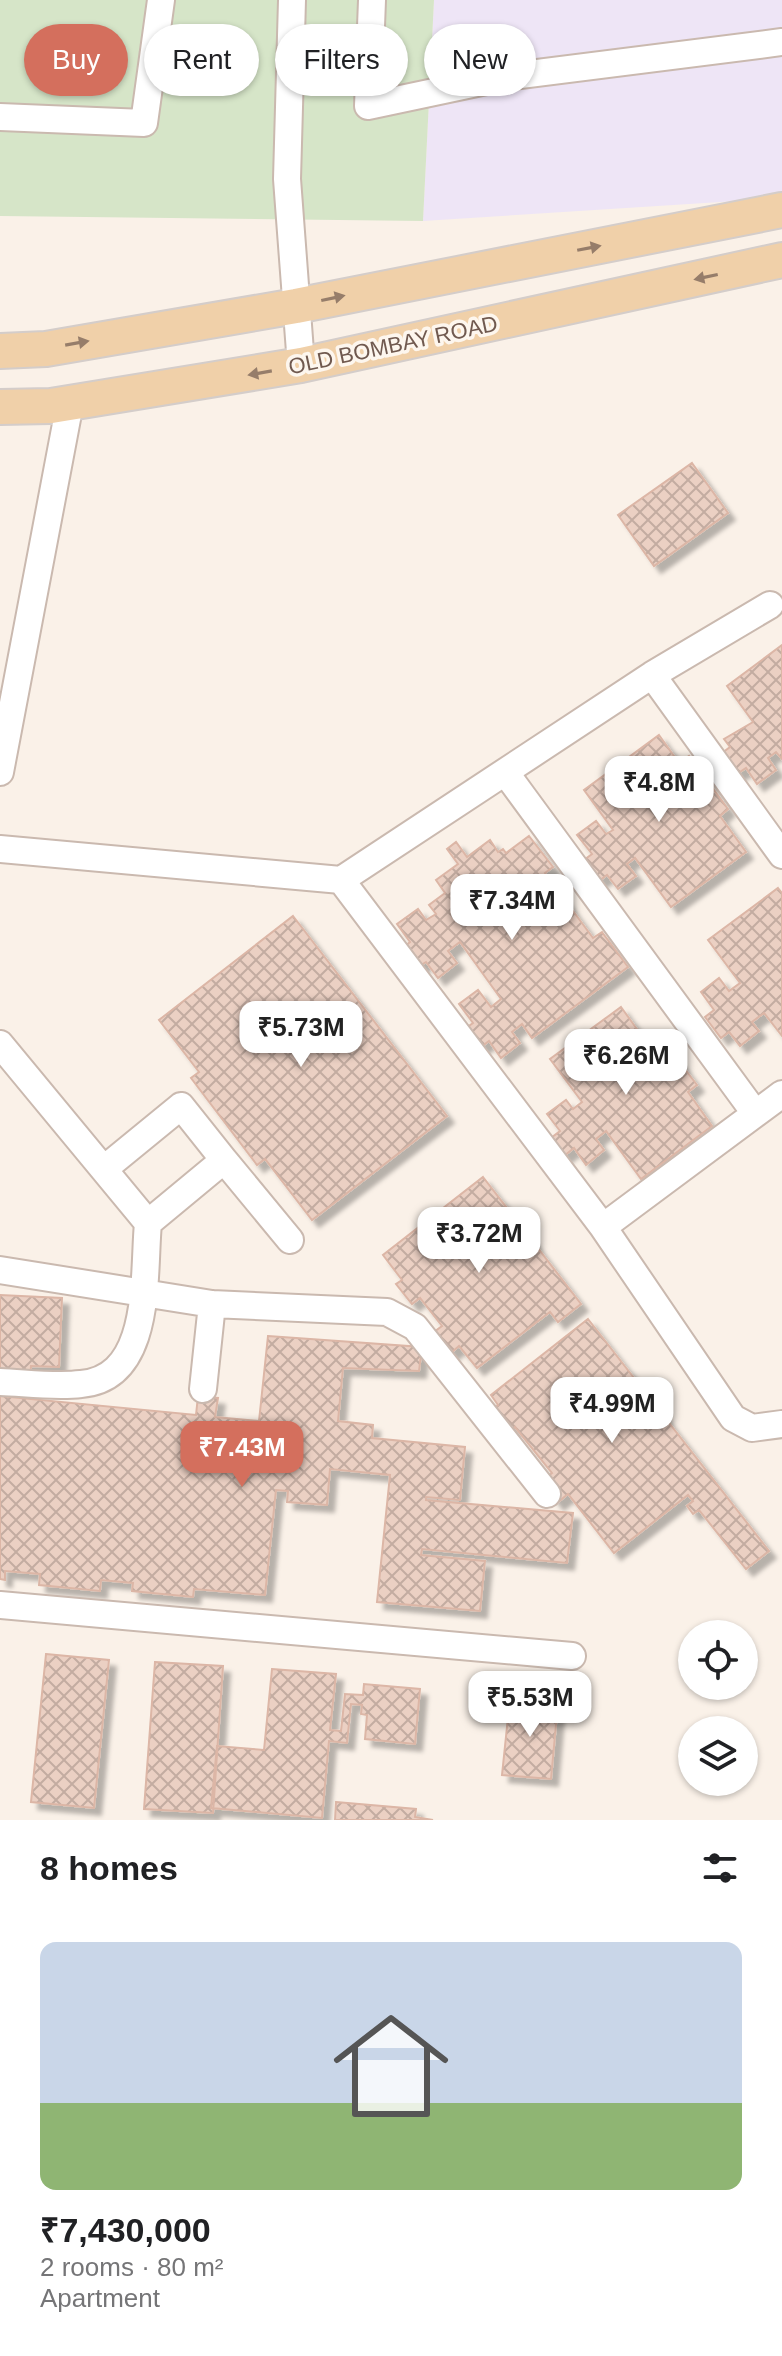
<!DOCTYPE html>
<meta charset="utf-8">
<style>
:root{--surface:#fff;--page:#f2f2f2;--text:#202124;--muted:#757577;--accent:#d46f5d}
body{margin:0;font-family:Helvetica,sans-serif;background:var(--page);color:var(--text);height:100vh;display:flex;flex-direction:column;font-size:30px;white-space:nowrap}
*{box-sizing:border-box;margin:0}
p{font-size:26px;color:var(--muted)}
.icon{flex:none;width:44px;height:44px;fill:none;stroke:currentColor;stroke-width:2;stroke-linecap:round;stroke-linejoin:round}
.map{position:relative;height:1820px;overflow:hidden}
.drawer{display:flex;flex-direction:column;background:var(--surface);flex:1}
.drawer>*{flex:none}
.top-card{position:absolute;left:24px;top:24px;width:734px;height:72px;display:flex;gap:16px}
.controls{position:absolute;left:678px;top:1620px;display:grid;gap:16px}
.controls a{display:grid;place-items:center;width:80px;height:80px;border-radius:50%;background:var(--surface);box-shadow:0 2px 6px #0004;font-size:40px}
.price{position:absolute;translate:-50% -68px;padding:0 18px;border-radius:16px;background:#fff;color:#222;font-size:26px;line-height:52px;filter:drop-shadow(0 2px 4px #0008)}
.price::after{content:'';position:absolute;left:50%;top:48px;width:24px;height:18px;margin-left:-12px;background:inherit;clip-path:polygon(0 0,100% 0,50% 100%)}
.price.current{background:var(--accent);color:#fff}
ul{padding:0;list-style:none}
li{display:grid;align-content:center;gap:16px;height:424px;padding:0 40px}
li span{display:grid;place-items:center;height:248px;border-radius:16px;color:#555}
li>.icon{margin-inline-start:auto}
span .icon{width:144px;height:144px;fill:#fffc;stroke-width:1}
li b{font-size:34px}
h2{display:flex;justify-content:space-between;align-items:center;height:96px;padding:0 40px;font-size:34px}
.pill{padding:0 28px;border-radius:36px;background:var(--surface);box-shadow:0 2px 6px #0004;font-size:28px;line-height:72px}
.pill.current{background:var(--accent);color:#fff}
.map>svg:first-child{display:block}
.education{fill:#eee5f6}
.green{fill:#d6e5c8}
.building{fill:url(#building-cross-hatch);stroke:#dcb6a6;stroke-width:2;filter:url(#shadow)}
.lines{fill:none;stroke-linecap:round;stroke-linejoin:round}
.minor-casing{stroke:#cab9af;stroke-width:30}
.major-casing{stroke:#d4cdca;stroke-width:38}
.minor{stroke:#fff;stroke-width:26}
.major{stroke:#f0d0a9;stroke-width:34}
.oneway{fill:#967d6a}
.labels{text-anchor:middle;dominant-baseline:central;stroke-width:7;stroke-linejoin:round;paint-order:stroke}
.street-label{font-size:22px;fill:#70594f;stroke:#fdf6ee}
</style>
<div class="map">
<svg width="782" height="1820" viewBox="0 0 782 1820">
<defs>
<pattern id="building-cross-hatch" width="8" height="8" patternUnits="userSpaceOnUse" patternTransform="scale(2)"><rect width="8" height="8" fill="#ebd0c3"/><path d="M0 0l8 8M0 8l8-8" fill="none" stroke="#c3aca1"/></pattern>
<filter id="shadow"><feDropShadow dx="7" dy="7" stdDeviation="2" flood-color="#0004"/></filter>
</defs>
<rect width="100%" height="100%" fill="#faf1e8"/>
<path class="education" d="M434,0H782V198L423,221Z"/>
<path class="green" d="M0,0H434L423,221L0,216Z"/>
<path class="building" d="M692,463L728,513L654,566L618,515Z
M782,645V759L776,752L768,758L776,770L757,784L746,768L737,774L722,753L730,747L724,739L753,722L727,686Z
M659,735L679,763L689,756L728,809L720,816L746,852L671,907L635,858L627,864L636,876L618,889L607,875L599,881L584,860L592,854L577,835L596,821L606,834L613,830L584,790Z
M529,836L553,867L545,873L593,938L602,932L628,967L532,1038L522,1024L512,1032L520,1043L501,1058L489,1041L481,1047L466,1028L473,1023L459,1004L478,990L491,1007L501,999L460,942L448,951L457,963L438,978L426,962L418,967L404,947L410,942L397,924L418,909L426,920L436,914L429,905L445,893L436,880L458,864L447,849L456,842L467,857L490,840L498,852L503,849L506,853Z
M778,888L782,893V1036L764,1013L752,1022L759,1031L740,1046L729,1032L721,1038L705,1017L714,1010L701,992L719,978L729,991L740,983L708,940Z
M293,916L447,1116L312,1220L265,1159L257,1165L191,1078L199,1072L159,1020Z
M621,1007L647,1043L659,1035L697,1085L688,1092L712,1126L641,1179L606,1131L596,1139L604,1150L586,1165L574,1148L564,1156L551,1138L560,1131L547,1114L566,1100L573,1109L582,1102L550,1059Z
M483,1177L581,1304L558,1322L550,1312L477,1368L459,1346L451,1353L434,1332L442,1326L420,1298L412,1304L396,1284L402,1280L383,1255Z
M0,1295L62,1298L59,1367L31,1366L30,1378L0,1377Z
M588,1319L769,1551L746,1569L699,1510L693,1514L687,1506L693,1501L688,1495L614,1553L568,1494L557,1503L540,1482L552,1473L515,1427L505,1435L488,1414L498,1405L491,1395Z
M268,1336L422,1347L419,1371L343,1368L338,1421L373,1425L372,1438L465,1447L460,1500L426,1497V1500L573,1513L567,1563L422,1549L421,1555L485,1561L480,1611L377,1602L390,1475L330,1469L327,1505L287,1502L288,1491L276,1490L265,1595L194,1589L193,1597L132,1591L133,1583L101,1580L100,1591L39,1585L40,1574L5,1571V1580L0,1579V1396L196,1415L198,1396L218,1398L215,1417L259,1421Z
M46,1654L109,1660L94,1808L31,1802Z
M155,1662L223,1666L213,1813L144,1809Z
M272,1669L336,1674L330,1730L341,1731L345,1694L363,1695L364,1684L420,1689L415,1744L365,1739L367,1715L361,1714L362,1705L351,1704L347,1743L329,1741L322,1818L211,1808L217,1746L264,1750Z
M510,1698L558,1703L551,1779L502,1775Z
M336,1802L416,1809L415,1817L433,1820H335Z"/>
<g class="lines">
<defs>
<path id="minor" d="M292,0L287,179L301,365
M372,0L368,106L505,77L782,42
M0,117L144,123L161,0
M652,675L782,855
M0,772L70,403
M505,772L755,1113
M0,849L341,880L603,1227L733,1418L752,1428L782,1424
M341,880L652,675L770,605
M0,1044L148,1223
M224,1160L290,1240
M603,1227L782,1094
M0,1270L212,1304L387,1312L415,1327L547,1494
M0,1382C26,1383 55,1387 81,1384C153,1378 143,1274 148,1223L224,1160L181,1106L104,1169
M203,1389L212,1304
M0,1605L572,1656"/>
<path id="major" d="M0,351L46,349L296,306L782,210
M0,407L51,406L301,365L782,260"/>
</defs>
<use href="#minor" class="minor-casing"/>
<use href="#major" class="major-casing"/>
<use href="#minor" class="minor"/>
<use href="#major" class="major"/>
</g>
<defs><path id="oneway-solid" d="M-6-.8H1V-3.2L6.5 0L1 3.2V.8H-6Z" transform="scale(2)"/></defs>
<g class="oneway">
<use href="#oneway-solid" transform="translate(589 248) rotate(-11)"/>
<use href="#oneway-solid" transform="translate(706 277) rotate(168)"/>
<use href="#oneway-solid" transform="translate(333 298) rotate(-12)"/>
<use href="#oneway-solid" transform="translate(77 343) rotate(-10)"/>
<use href="#oneway-solid" transform="translate(260 373) rotate(170)"/>
</g>
<g class="labels">
<g class="street-label">
<text transform="translate(393 345) rotate(-12)">OLD BOMBAY ROAD</text>
</g>
</g>
</svg>
<div class="controls">
<a><svg class="icon" aria-label="locate" viewBox="0 0 24 24"><circle cx="12" cy="12" r="6"/><path d="M12 2v4M12 18v4M2 12h4M18 12h4"/></svg></a>
<a><svg class="icon" aria-label="layers" viewBox="0 0 24 24"><path d="M12 4l9 5-9 5-9-5zM3 14l9 5 9-5"/></svg></a>
</div>
<b class="price" style="left:659px;top:824px">₹4.8M</b>
<b class="price" style="left:512px;top:942px">₹7.34M</b>
<b class="price" style="left:301px;top:1069px">₹5.73M</b>
<b class="price" style="left:626px;top:1097px">₹6.26M</b>
<b class="price" style="left:479px;top:1275px">₹3.72M</b>
<b class="price" style="left:612px;top:1445px">₹4.99M</b>
<b class="price current" style="left:242px;top:1489px">₹7.43M</b>
<b class="price" style="left:530px;top:1739px">₹5.53M</b>
<div class="top-card">
<a class="pill current">Buy</a>
<a class="pill">Rent</a>
<a class="pill">Filters</a>
<a class="pill">New</a>
</div>
</div>
<section class="drawer">
<h2>8 homes<svg class="icon" aria-label="filters" viewBox="0 0 24 24"><path d="M4 7h16M4 17h16"/><circle cx="9" cy="7" r="2"/><circle cx="15" cy="17" r="2"/></svg></h2>
<ul>
<li><span style="background:linear-gradient(#c9d6e8 65%,#8fb573 0)"><svg class="icon" aria-label="home" viewBox="0 0 24 24"><path d="M3 11l9-7 9 7M6 9v11h12V9"/></svg></span><div><b>₹7,430,000</b><p>2 rooms · 80 m²</p><p>Apartment</p></div></li>
</ul>
</section>
